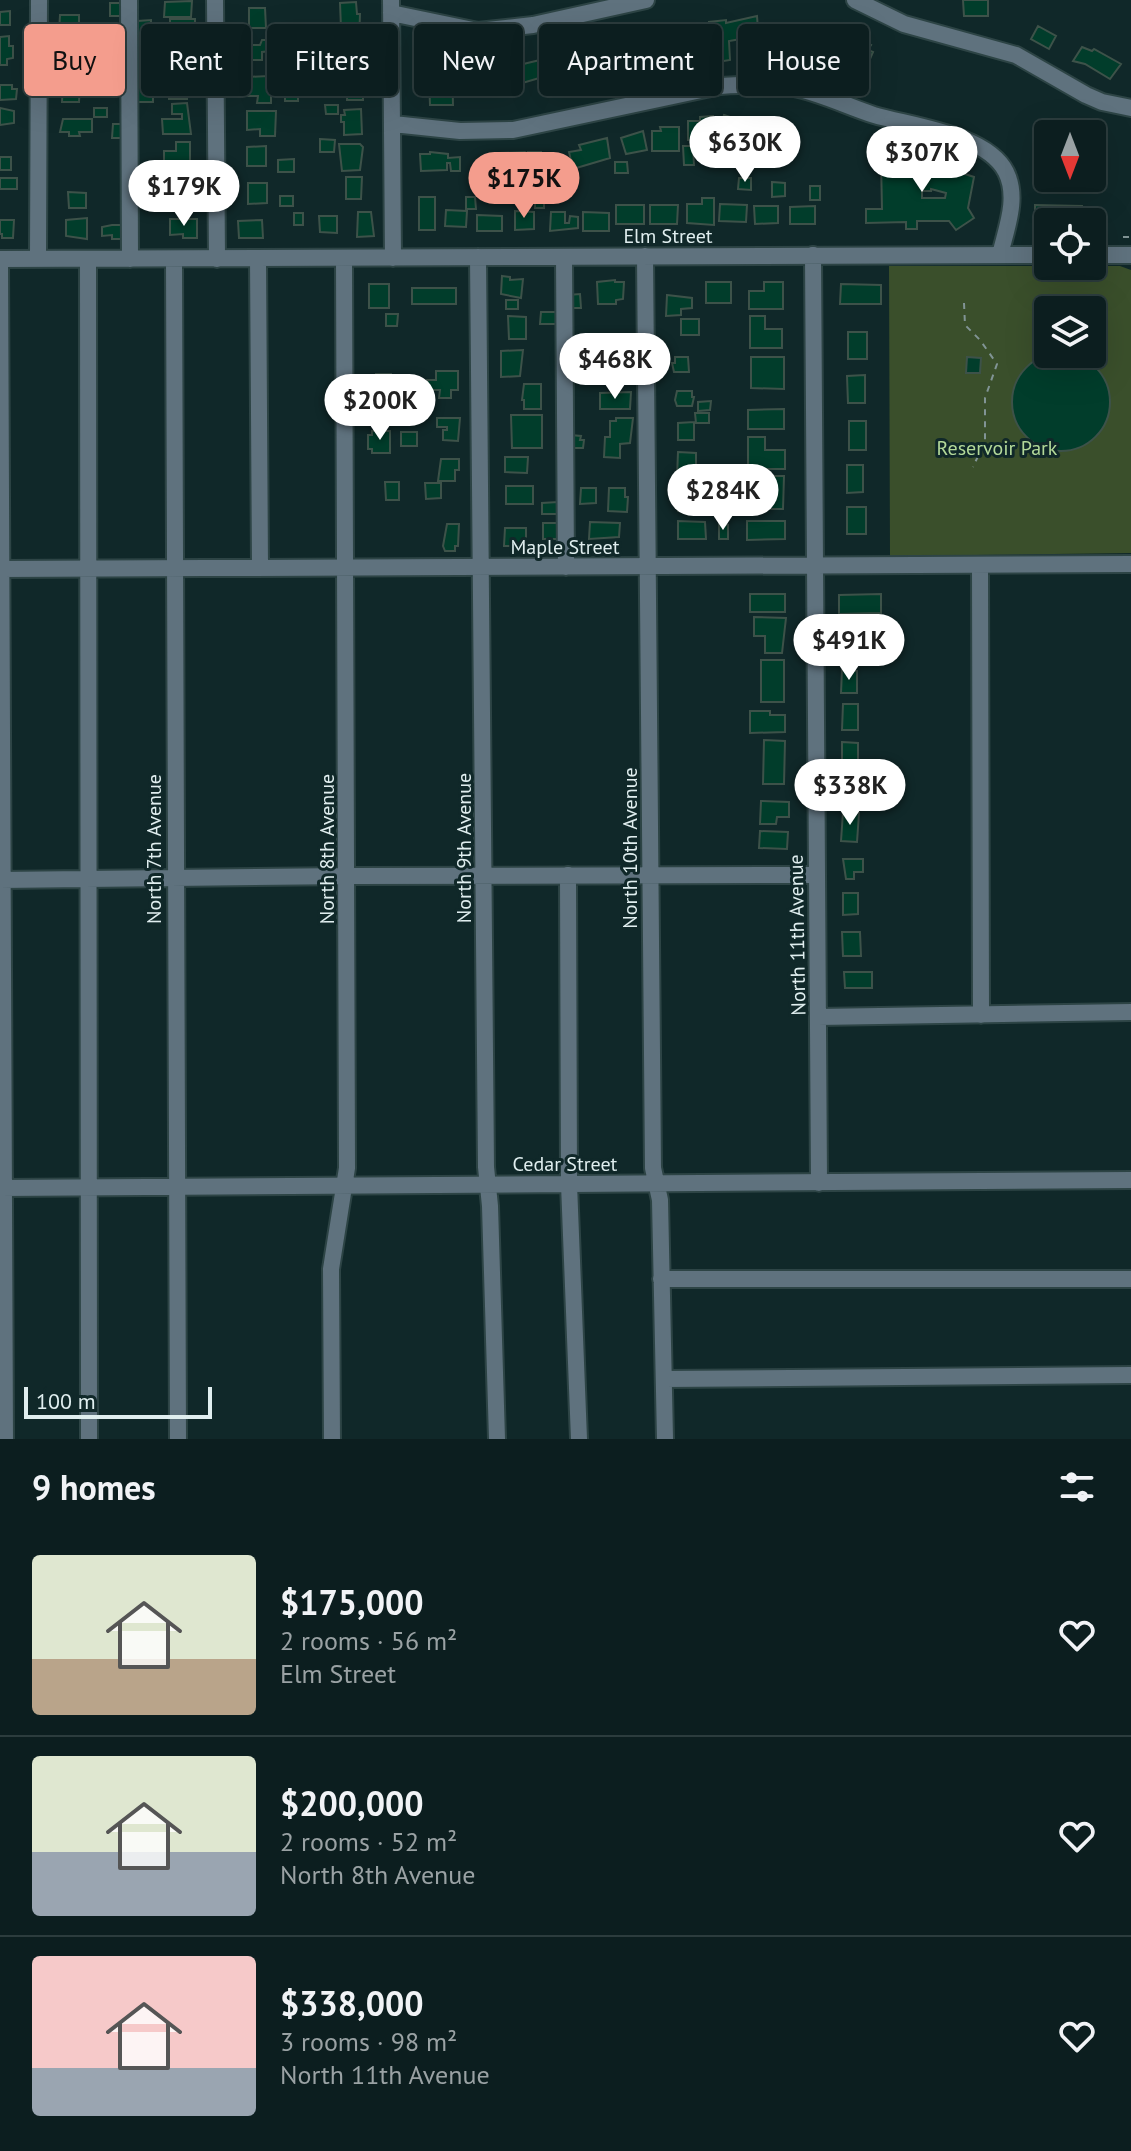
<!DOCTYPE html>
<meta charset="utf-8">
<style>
:root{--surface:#0c1e1f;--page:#1a2b2c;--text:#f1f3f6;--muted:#9aa2a4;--line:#2c3c3d;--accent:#f49d8d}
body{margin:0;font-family:"PT Sans",sans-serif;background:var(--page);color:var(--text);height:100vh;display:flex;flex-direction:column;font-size:30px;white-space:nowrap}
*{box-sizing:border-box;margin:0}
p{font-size:26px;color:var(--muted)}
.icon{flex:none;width:44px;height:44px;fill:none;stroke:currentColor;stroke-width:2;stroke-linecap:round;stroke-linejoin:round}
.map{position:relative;height:1439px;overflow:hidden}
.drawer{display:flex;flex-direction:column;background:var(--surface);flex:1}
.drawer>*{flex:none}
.guide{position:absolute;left:24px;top:24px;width:1084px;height:72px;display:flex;gap:16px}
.needle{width:52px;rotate:180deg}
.tools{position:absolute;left:1034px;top:120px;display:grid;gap:16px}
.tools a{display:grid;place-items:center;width:72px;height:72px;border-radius:8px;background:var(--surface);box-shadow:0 8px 32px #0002,0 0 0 2px var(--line);font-size:40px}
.scale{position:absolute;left:24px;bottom:20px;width:188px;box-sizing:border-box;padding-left:8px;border:4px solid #e0eeef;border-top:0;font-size:22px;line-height:28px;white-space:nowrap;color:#e0eeef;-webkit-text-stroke:6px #102829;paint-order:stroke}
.price{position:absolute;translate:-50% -68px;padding:0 18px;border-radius:28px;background:#fff;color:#222;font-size:26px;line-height:52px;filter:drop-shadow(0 2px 4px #0008)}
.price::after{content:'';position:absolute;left:50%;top:48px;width:24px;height:18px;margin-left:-12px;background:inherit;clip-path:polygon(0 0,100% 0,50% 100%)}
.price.selected{background:var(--accent);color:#111}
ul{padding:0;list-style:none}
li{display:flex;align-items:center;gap:24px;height:200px;padding:0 32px}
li+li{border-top:2px solid var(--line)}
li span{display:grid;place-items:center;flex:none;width:224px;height:160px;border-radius:8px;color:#555}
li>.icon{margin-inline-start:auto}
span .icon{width:96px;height:96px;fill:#fffc;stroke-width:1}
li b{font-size:34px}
h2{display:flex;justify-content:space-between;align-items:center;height:96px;padding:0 32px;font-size:34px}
.tag{padding:0 28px;border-radius:8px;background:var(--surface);box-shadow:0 8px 32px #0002,0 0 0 2px var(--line);font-size:28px;line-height:72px}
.tag.selected{background:var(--accent);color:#111}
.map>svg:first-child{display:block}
.green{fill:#3a4f2b;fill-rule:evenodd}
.building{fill:#013d2b;stroke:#3d5249;stroke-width:2;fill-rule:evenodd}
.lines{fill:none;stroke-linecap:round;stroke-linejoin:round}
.minor-casing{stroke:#2d4445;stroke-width:20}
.path{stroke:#819495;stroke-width:2;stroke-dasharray:6 6;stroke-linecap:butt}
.minor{stroke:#5f727e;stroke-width:16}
.labels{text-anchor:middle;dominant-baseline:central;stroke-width:6;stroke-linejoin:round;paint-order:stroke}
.street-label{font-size:20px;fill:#e0eeef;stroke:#102829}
.park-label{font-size:20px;fill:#b3d999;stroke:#102829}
</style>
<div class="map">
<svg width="1131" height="1439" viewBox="0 0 1131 1439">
<rect width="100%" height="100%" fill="#102829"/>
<path class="green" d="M889,266H1120L1131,270V553L890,556ZM1048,310H1092V354H1048Z"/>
<path class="building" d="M963,0H988V16H964Z
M192,1L191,17H164L165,2Z
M356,2L357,14H360L359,41L336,42V28H341L340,3Z
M110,3H123L122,16H110Z
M249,8H265L266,28H249Z
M10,11V25H0V12Z
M60,15H79V32H59Z
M757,16L759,44L742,45L741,39L729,41L730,60L711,63L709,22L726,20V23Z
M170,19H195V35H170Z
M151,20V34L138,33V21Z
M276,23H290V35H276Z
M1038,26L1056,36L1049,49L1031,39Z
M694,27L695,48L673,50L674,63L659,64L658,47L665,46L664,29Z
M638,31L646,51L608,60L604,41Z
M829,35L844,40L845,35L871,45L868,50L873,52L860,82L805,61L812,36L826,41Z
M9,36V46H13V58L7,59V65H0V37Z
M83,39L95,40L94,52L83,51Z
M262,40H270L271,51L262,52V60H249V55H246L249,45H260Z
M167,44H196V64H170Z
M589,45L595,70L587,71L585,64H579L580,69L570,72L566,53Z
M1082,47L1092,51L1094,49L1121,64L1110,79L1085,64L1073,61Z
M61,51H78L77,67H60Z
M134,52H147L146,68L134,67Z
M273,57H288V69H273Z
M560,57L563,71L519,84L515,66L540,60L542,65L547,64L546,60Z
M422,58L452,59L453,105H430L429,79H421Z
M477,63H490L491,68L504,67V89L477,90Z
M88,72L102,73V86H88Z
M169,73H187V99H169Z
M326,73H339L338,86H327Z
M268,76V83H271V103H257L258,96H248L247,77Z
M582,76L584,87L574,88L572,77Z
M348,77H357V83H363V100H347Z
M63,81H80L79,102H62Z
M285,84L298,86V101H285Z
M0,85H12V89H17L16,99L0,100Z
M136,87H153V102H136Z
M187,103L191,134H163L162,119H182V114H172V104Z
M325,105H338V114H326Z
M0,108L14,111V123L0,125Z
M94,108H107V117H94Z
M361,109L362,134L344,135V122H341V115H345L344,110Z
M247,111H276L275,136H260V129L247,130Z
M724,115L773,131L767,150L718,134Z
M713,116L714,140H708L709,144H700V140H688V121H700V117Z
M63,119H92V132H79L80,136H69V132H60Z
M113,124H125V138H112Z
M660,127H679V151H652V131H661Z
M643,131L647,150L626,154L621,138Z
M607,138L610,158L573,169L569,152L581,150L579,145Z
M320,139L335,140L334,152H320Z
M176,142H190V168L164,169V151H176Z
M339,144H360L363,147L360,170L342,171Z
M266,146V166H247V147Z
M683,146H693L694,165H684Z
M430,152L448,154V158L460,157V171H451L450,163H447V170L421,171L420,154H430Z
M525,152L529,155L528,152H541V169L524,168V171L498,172L499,153Z
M888,156L905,160L926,161L974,177L968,208L974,218L956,230L949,221H917V229H906V222L866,223V209H882L881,160ZM931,189L946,193L945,198H922V191H931Z
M0,157H11V170H0Z
M294,159V172H278V160Z
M615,162H627L628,173H615Z
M346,177H362L361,199H346Z
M0,178H17V189H0Z
M739,178H751V190L738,189Z
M772,182L785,183V196L772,197Z
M165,183L189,184L190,203H151V186H165Z
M248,183H267V203L248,204Z
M810,186H820V200H810Z
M497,190H510V203H497Z
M68,192L86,193V208H69Z
M535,194H544V208H535Z
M280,196H293V206H280Z
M419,197H435V230H419Z
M466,197H475L476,209H466Z
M702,198H714V225L687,223V204H702Z
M720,204L747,205L746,222L719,221Z
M616,205H644V224H616Z
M650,205H678L677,224H650Z
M1035,205L1082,206L1083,222H1048V227H1035Z
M754,206H778V223L755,224Z
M815,206V224H790V207Z
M446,210L467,211L466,227L445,226Z
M515,211L534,212V229L515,230Z
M358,212H371L374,236L357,237Z
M551,212H565V223H569L570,216L578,217V228L550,231Z
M583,212L609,213V231H583Z
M294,213H303V225H294Z
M477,215L502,216V231H477Z
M319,216H337V233L320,232Z
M87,218V239L66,236V220Z
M170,219H197V238H183V234L170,235Z
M0,220H14L13,238H2V234H0Z
M262,220L263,238H239L238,221Z
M112,225H123V239H112V235L102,236V227Z
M502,276L510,277V280L523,279L521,298L501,294Z
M615,280V282H624L623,299L616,300V304H598L597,282Z
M706,282H731V303H706Z
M764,282H783V309H749V291H764Z
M369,284H389V308H369Z
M841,284L881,285V304H840Z
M412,288H456V304H412Z
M580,294L581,308H569L568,295Z
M667,295L692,298V308L681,309V315L666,316Z
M506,300H518V309H506Z
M541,312H559V324H540Z
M386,314H398L397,326H386Z
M508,316L526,317V339H509Z
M750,316H765V329H782V348H750Z
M681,319H699V335H681Z
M848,332H867V359H848Z
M523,350L520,376L501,377V351Z
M1012 402a49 49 0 1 1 98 0a49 49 0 1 1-98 0Z
M601,354H627V369L601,371Z
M675,357H688L689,372H674L672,363H675Z
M751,357H784V389L751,388Z
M967,357L981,358L980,373H966Z
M436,371H458V390H451V398H439L440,390H427V380H436Z
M376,374H391V391H376Z
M865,375V403H848L847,376Z
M524,384H541V409H524V400H522Z
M677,391H692V397H694L692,406H677L675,400Z
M631,392L630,409H600V393Z
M402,395H421V412H402Z
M711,401L710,410L698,411V402Z
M784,409V429H748V410Z
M695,413H709V423H696Z
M375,414H393V424H375Z
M511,415H542V448H512Z
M437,418H460L458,441L443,440V430H447V427H437Z
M616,418H633L630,443L620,444V458L604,457L605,437H610V421H616Z
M849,421H866V450H849Z
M694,422V440H678V423Z
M372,431H390V453H372V449H368V435H372Z
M401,432H417V446H401Z
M570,435L581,436L580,440H584L583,448H568Z
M748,437H765V450H785V469H748Z
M678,452L696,453V478H677Z
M505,457H528L527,473L505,472Z
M441,459H459V470H455V481H438Z
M847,465H863V492L847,493Z
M748,476H784L783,509H765V495H747Z
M385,482H399V500H386Z
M425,483H441V498L426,499Z
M506,486H533V504H506Z
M691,487H705V497H695L694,511H678L676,504L679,495H690Z
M581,488H596V503L580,504Z
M609,488H625V497H628L627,512L608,511Z
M558,502V514H542V503Z
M847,507H866V534H847Z
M678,521L705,522L706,539H678Z
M747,521H785V539L747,540Z
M590,522L620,523L619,537L589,539Z
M543,523H559L558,539H543Z
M447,524H459L458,546H455V551H445L443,546Z
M719,524L728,525V539H719Z
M505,528H526V546H504Z
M750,594H785V612H750Z
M881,594V613L839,614V595Z
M754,617L786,618L782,653H765V636H754Z
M846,630H861L859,657L844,656Z
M761,660H784V702H761Z
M842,670L857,671V693H841Z
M843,704H858V730H842Z
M750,711H770V715H785V732L750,733Z
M764,740L785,741L784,784H763Z
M842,742L858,743V768H842Z
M841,777H855V785H872V802H842Z
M761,801L789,802V817H777L776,824H760Z
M843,812L859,813L857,842L841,841Z
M760,831L788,832L787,849L759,848Z
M843,859H863V872H854V879H846Z
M843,893H858V914L843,915Z
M842,932H860L861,956H843Z
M844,972H872V988H845Z"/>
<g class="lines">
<defs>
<path id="minor" d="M129,0L130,259
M215,0L217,259
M391,0L393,258
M855,0L904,24L1016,55L1086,95L1102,102L1131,108
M391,13L478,31L533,25L646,0
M393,124L460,131L513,130L720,86C747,84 773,83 799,89C825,95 849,107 874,115C911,126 987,134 1006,172C1019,198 1006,229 1000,255
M813,255L819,1183
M1092,255H1131
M645,256L653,1168L660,1200L665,1439
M478,257L486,1167L490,1206L497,1439
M564,257L566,567
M258,258L260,568
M0,259L5,1439
M0,259L1048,255
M38,259L39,0
M88,259L89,1439
M174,259L178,1439
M980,565L981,1015
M0,569L1131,564
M568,875L569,1184L579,1439
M0,880L347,876L817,875
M818,1017L1131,1012
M0,1188L1131,1180
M661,1279H1131
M664,1379L1131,1375
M332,1439L331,1269L347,1168L344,258"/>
</defs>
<use href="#minor" class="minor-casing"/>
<path class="path" d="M1123,237H1131
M964,303L965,325L980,340L997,364L985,398V441L973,467"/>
<use href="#minor" class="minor"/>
</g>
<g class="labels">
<g class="street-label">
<text x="668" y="236">Elm Street</text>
<text x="565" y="547">Maple Street</text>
<text transform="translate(464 848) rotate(-90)">North 9th Avenue</text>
<text transform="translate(630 848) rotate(-90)">North 10th Avenue</text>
<text transform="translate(154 849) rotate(-90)">North 7th Avenue</text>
<text transform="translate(327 849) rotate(-90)">North 8th Avenue</text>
<text transform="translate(797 935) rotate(-91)">North 11th Avenue</text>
<text x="565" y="1164">Cedar Street</text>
</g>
<g class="park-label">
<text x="997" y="448">Reservoir Park</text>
</g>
</g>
</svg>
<div class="tools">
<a><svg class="needle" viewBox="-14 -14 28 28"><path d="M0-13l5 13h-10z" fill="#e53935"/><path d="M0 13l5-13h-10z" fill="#9aa2a4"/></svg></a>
<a><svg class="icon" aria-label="locate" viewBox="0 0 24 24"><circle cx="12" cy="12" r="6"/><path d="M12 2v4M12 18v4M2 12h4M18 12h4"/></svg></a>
<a><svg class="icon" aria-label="layers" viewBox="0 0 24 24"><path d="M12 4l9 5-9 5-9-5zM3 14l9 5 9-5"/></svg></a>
</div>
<div class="scale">100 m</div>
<b class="price" style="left:745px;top:184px">$630K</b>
<b class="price" style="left:922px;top:194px">$307K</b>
<b class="price selected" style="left:524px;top:220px">$175K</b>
<b class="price" style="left:184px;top:228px">$179K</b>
<b class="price" style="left:615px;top:401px">$468K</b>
<b class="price" style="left:380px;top:442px">$200K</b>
<b class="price" style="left:723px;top:532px">$284K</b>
<b class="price" style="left:849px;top:682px">$491K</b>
<b class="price" style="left:850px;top:827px">$338K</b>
<div class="guide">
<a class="tag selected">Buy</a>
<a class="tag">Rent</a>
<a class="tag">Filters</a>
<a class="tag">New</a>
<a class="tag">Apartment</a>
<a class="tag">House</a>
</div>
</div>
<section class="drawer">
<h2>9 homes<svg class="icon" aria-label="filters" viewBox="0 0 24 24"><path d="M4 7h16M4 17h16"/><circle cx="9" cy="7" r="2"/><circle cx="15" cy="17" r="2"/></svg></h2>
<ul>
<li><span style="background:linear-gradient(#dfe7d0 65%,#b9a48a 0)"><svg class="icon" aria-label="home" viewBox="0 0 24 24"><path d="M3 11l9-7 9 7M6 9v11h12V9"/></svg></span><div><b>$175,000</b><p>2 rooms · 56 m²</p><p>Elm Street</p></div><svg class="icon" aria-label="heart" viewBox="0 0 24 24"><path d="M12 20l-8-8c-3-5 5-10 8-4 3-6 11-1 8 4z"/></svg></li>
<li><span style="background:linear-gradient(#dfe7d0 60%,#9aa5b1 0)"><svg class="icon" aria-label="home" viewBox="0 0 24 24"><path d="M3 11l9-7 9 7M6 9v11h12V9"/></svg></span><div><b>$200,000</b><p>2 rooms · 52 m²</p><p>North 8th Avenue</p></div><svg class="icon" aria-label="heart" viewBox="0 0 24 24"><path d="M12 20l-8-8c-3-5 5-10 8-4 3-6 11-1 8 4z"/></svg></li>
<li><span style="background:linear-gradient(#f6c9c9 70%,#9aa5b1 0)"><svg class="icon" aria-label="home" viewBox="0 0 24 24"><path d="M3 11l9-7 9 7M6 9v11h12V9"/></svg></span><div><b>$338,000</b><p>3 rooms · 98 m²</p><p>North 11th Avenue</p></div><svg class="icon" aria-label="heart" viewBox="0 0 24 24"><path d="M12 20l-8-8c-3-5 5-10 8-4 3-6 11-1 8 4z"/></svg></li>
</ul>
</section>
